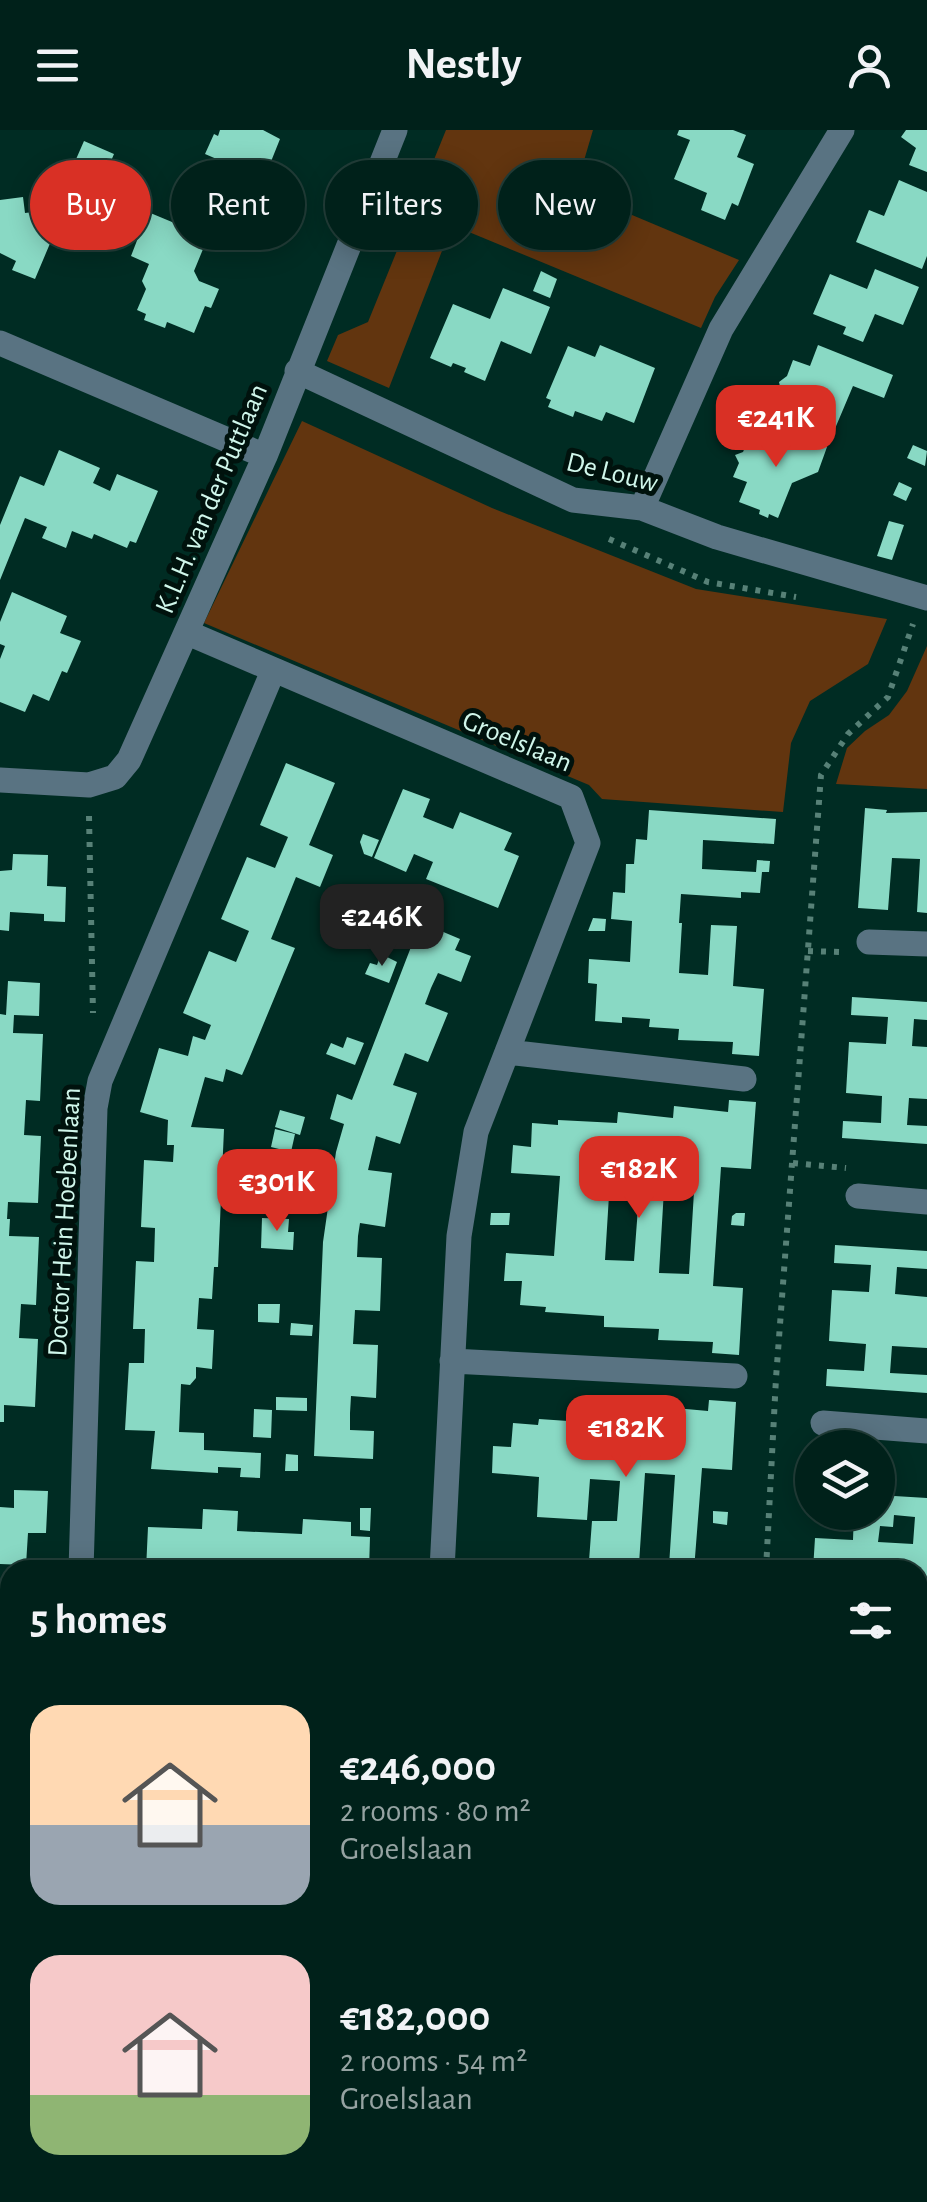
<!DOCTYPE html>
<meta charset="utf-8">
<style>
:root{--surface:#00211a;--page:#0a2923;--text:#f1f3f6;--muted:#95a3a2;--line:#223e39;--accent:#d93025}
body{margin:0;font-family:"Alegreya Sans",sans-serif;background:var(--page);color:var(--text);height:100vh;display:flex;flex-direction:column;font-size:38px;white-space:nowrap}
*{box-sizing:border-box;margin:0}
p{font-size:32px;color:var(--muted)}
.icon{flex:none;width:55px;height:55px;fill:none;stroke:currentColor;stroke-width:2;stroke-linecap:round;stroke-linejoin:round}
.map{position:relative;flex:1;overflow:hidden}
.details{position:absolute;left:0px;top:1430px;width:928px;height:642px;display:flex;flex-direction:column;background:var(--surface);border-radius:30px 30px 0 0;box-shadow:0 5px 25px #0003,0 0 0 2px var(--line)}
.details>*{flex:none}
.top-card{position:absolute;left:30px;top:30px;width:868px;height:90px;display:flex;gap:20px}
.tools{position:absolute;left:795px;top:1300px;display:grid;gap:20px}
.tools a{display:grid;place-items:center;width:100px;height:100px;border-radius:50%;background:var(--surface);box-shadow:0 5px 25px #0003,0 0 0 2px var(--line);font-size:50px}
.price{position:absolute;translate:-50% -85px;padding:0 22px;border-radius:20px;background:var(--accent);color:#fff;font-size:32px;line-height:65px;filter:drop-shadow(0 2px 5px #0008)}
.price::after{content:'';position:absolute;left:50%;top:60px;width:30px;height:22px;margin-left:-15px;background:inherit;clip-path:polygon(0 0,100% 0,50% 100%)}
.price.current{background:#222;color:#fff}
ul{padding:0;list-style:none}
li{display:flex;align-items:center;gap:30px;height:250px;padding:0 30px}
li span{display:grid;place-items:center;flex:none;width:280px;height:200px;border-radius:30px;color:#555}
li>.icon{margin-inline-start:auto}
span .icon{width:120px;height:120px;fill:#fffc;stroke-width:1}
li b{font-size:42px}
h2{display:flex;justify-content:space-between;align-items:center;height:120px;padding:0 30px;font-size:42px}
.chip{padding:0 35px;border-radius:45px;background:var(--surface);box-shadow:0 5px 25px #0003,0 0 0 2px var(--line);font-size:35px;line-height:90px}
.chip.current{background:var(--accent);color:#fff}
header{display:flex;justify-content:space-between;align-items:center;height:130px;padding:0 30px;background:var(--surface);font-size:45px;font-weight:700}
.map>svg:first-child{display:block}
.green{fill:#62350f}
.building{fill:#89d9c4;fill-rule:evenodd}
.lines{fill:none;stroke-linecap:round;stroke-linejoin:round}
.path{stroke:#578177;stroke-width:6;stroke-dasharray:5 8;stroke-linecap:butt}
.minor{stroke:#597382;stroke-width:25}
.labels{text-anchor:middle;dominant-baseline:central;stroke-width:10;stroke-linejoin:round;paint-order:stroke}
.street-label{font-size:28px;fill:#d0f7eb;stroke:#00120d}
</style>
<header><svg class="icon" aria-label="menu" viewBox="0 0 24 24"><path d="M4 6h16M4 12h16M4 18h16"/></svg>Nestly<svg class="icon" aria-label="person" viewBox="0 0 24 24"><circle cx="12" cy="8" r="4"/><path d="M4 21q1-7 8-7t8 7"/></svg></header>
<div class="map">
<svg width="927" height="2072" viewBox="0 0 927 2072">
<rect width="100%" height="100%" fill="#002c23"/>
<path class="green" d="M446,0H593L575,61L739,130L715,167L701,198L452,95L389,258L327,231L338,205L368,192Z
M302,291L492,378L696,459L887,489L868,534L810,571L791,613L783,682L602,669L589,655L204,493Z
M927,516V659L836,654L847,618L865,601L889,585L907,561Z
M0,1501H10V1578H0Z
M918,1557H927V1621L918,1620Z
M0,1595H10V1647H0Z
M918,1637H927V1766H918Z"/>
<path class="building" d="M220,0H263L280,9L264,49L236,37L237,32L227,28L226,33L205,24L214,4L218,6Z
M679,0H733L746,5L737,27L754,34L738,76L732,73L725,90L701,80L707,63L674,49L690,10L677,5Z
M906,0H927V42L909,35L916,18L901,7Z
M84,11L114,24L100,57L70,43Z
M899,50L927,62V126L922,139L856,112L869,80L884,86Z
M103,59H114L119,68L114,77H103L97,68Z
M23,67L25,83L65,78L35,149L12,140L16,131L0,123V70Z
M148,82L208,107L194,141L199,151L219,159L211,178L205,176L194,203L167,192L165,198L144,190L146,184L137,180L146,159L142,151L149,134L131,126Z
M875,139L919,157L903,195L875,184L863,212L843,204L846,197L813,184L830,144L867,159Z
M541,141L557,149L550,168L533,161Z
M503,158L550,177L531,224L501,211L485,251L464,242L466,238L453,233L451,237L430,228L453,174L490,189Z
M600,215L655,238L634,293L606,282L602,291L575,281L573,287L548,277L551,270L546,268L568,216L595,227Z
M818,215L893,245L884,268L853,256L834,301L774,276L781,261L779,252L787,246L793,230L810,236Z
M783,299L827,317L818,342L792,353L778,388L769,384L768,388L759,384L760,380L739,372L747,352L733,347L739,333L735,325L743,322L749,308L775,319Z
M913,315L927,321L925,336L907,328Z
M59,320L100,338L93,353L110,361L117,344L158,361L136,413L130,411L127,418L94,404L92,409L72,401L66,418L42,408L47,397L25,388L0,450V395L20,346L44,356Z
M899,352L912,358L906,371L893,365Z
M889,391L904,395L892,430L877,426Z
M12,462L67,486L60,503L81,511L67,543L62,541L49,571L33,564L25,582L0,572V529L5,516L0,514V492Z
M286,633L335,653L309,715L333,725L320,757L296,747L271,809L295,818L249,929L242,945L226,939L223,952L205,947L191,997L224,999L218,1137H214L212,1169L199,1168L197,1199L214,1200L212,1239L196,1237V1248L190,1255L181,1254L179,1302L204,1303V1320L261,1323L260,1348L240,1347L241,1338L218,1337V1343L151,1339L155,1301L125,1300L129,1233H144L145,1199H133L136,1131L154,1132L155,1098L141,1097L144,1030L173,1032L174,1015H167L168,990L140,982L159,918L188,926L193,906L205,910L211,895L183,883L209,821L236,832L249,801L221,789L247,727L275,738L288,707L260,695Z
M403,659L430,669L423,687L453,699L460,682L512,703L504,720L519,726L498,778L426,749L433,732L414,724L406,742L374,728Z
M865,678L887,680L886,683L927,682V783L917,782L920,729L892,728L888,780L858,778Z
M649,680L776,689L774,714L703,710L702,739L756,742L757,730L770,731L769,742H762L760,763L741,762V768L681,764L679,793H682L679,843L708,845L711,795L737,796L733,856L764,859L759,926L732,924L733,912L678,910L679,899L649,897L650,889L622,887V893L595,891L597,854L588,853L589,829L630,832L632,791L611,789L613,762L625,763L626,734H634L636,709L647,710Z
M363,704L379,710L372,727L364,724L360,712Z
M13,724L48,725L47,756L66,757L65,792L44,791V784L10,782L9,801L0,800V741L12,740Z
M393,771L413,780L405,799L385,791Z
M593,788L606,789L605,801H588Z
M441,801L460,809L455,820L471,826L461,852L438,843L431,858L425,874L448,883L428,932L405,923L393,955L417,963L400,1014L376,1006L368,1040L392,1043L385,1097L360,1093L358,1106L357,1127L382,1128L380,1181L355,1180L353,1214L378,1215L376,1268L351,1266L350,1283V1300L374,1301L373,1329L314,1326L323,1112L336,1022L344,994L330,989L337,964L352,970L416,804L436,812Z
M381,824L397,832L389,853L365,844L370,833L377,835Z
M8,851L40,853L39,886L14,885L13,903L43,904L40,971L26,970L24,1005L41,1006L38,1073L8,1072L7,1089H10L9,1106L39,1107L36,1175L21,1174L19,1208L38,1209L35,1277L4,1275V1292H0V884L6,885Z
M852,867L927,872V890L914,889L912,916L927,917V969L909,968L907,995L927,996V1014L842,1008L843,991L881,993L882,966L846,963L849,912L886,914L888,887L851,885Z
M347,907L364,913L355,935L326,924L331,913L343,918Z
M729,970L756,972L751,1039L721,1037L713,1156L743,1158L739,1225L712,1223L713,1212L658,1210L659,1199L604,1197V1186L545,1182L546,1177L520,1175L522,1151H504L506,1123L554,1126L560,1046L511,1043L513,1015L531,1017L532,993L558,995V990L617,993L618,982L673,988L674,976L728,982ZM665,1043L695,1045L689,1144L659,1143ZM610,1049L640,1051L634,1131L605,1130Z
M280,980L305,987L300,1005L275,997Z
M275,999L295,1004L291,1022L271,1017Z
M491,1083H510L509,1095H490Z
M736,1083H745L744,1096L731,1095L732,1086Z
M262,1088L289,1089L288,1102H294L293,1120L261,1118Z
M835,1115L927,1121V1139L897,1137L895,1164L927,1167V1218L892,1216L890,1243L927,1245V1263L826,1256L827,1239L864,1241L866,1214L829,1211L832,1160L869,1162L871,1135L834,1133Z
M258,1174H280L279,1193L258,1192Z
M291,1193L313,1195L312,1206L290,1205Z
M276,1267L307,1268V1281L276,1280Z
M709,1270L736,1272L732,1340L702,1338L694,1440H540L541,1428L589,1431L592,1391H617L620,1351L590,1349L587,1390L537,1387L539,1347L492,1343L493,1316L511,1317L513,1293L538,1295L539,1289L597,1293L598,1282L653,1287V1276L708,1281ZM645,1343L675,1345L669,1436L639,1434Z
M254,1279L272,1280L271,1308L253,1307Z
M286,1324L298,1325V1341H285Z
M14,1360L48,1361L46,1403H28L26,1435L0,1434V1377L14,1378Z
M878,1365L927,1368V1514L918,1513V1440H813L815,1408L853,1410L854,1382H878ZM894,1385L915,1387L913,1414L878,1412L880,1396L893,1397Z
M360,1378H371L370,1401L360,1400Z
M203,1379L238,1381L237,1401L302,1404L303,1389L351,1392V1406L370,1407L369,1440H207L175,1437V1440H146L148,1397L202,1399Z
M713,1381L728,1382L727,1395L713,1393Z
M918,1858L927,1859V1897L918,1896Z
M918,1946L927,1947V2039H918Z
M25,2062H38V2072H25Z
M114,2062H180V2072H115Z
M544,2062H604L605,2072H528L527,2064Z
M884,2066L927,2069V2072H884Z"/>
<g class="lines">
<path class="path" d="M609,409L708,452L796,467
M89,686L93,883
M808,821L842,822
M793,1033L846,1038
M766,1440L776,1248L821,645L848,604L888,567L913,494
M0,1585L10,1586
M918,1628H927
M0,1660L10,1661
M721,2072L722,2062"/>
<path class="minor" d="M0,213L265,326
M297,241L573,370L642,378L717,407L927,468
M642,378L721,199L842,0
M188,503L571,667L588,713L476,1002L459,1106L442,1440
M0,650L89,655L115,647L129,630L265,326L395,0
M869,812L927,814
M507,922L744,949
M858,1066L927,1072
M452,1231L735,1246
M823,1293L927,1301
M81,1440L95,978L100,951L273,541
M0,1485H10
M918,1541H927
M254,2062V2072
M651,2062V2072"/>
</g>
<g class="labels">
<g class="street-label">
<text transform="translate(612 343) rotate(14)">De Louw</text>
<text transform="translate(212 369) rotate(-67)">K.L.H. van der Puttlaan</text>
<text transform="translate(517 612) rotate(23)">Groelslaan</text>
<text transform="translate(65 1092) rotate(-87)">Doctor Hein Hoebenlaan</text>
</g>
</g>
</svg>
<div class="tools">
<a><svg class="icon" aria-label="layers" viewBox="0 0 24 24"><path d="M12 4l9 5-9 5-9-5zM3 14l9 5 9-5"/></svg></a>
</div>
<b class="price" style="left:776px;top:340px">€241K</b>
<b class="price current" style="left:382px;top:839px">€246K</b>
<b class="price" style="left:639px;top:1091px">€182K</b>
<b class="price" style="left:277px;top:1104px">€301K</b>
<b class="price" style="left:626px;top:1350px">€182K</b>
<div class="top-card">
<a class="chip current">Buy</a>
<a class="chip">Rent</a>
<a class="chip">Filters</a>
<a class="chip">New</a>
</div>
<section class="details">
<h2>5 homes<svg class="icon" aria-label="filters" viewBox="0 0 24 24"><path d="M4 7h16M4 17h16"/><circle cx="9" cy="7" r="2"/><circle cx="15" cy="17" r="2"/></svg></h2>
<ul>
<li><span style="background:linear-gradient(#ffd9b3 60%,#9aa5b1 0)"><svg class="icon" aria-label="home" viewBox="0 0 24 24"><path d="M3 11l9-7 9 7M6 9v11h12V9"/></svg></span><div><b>€246,000</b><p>2 rooms · 80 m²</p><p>Groelslaan</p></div></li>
<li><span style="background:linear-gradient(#f6c9c9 70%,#8fb573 0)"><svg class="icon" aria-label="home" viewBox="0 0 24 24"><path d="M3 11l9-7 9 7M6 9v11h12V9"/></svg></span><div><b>€182,000</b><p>2 rooms · 54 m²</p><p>Groelslaan</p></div></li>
</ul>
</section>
</div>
